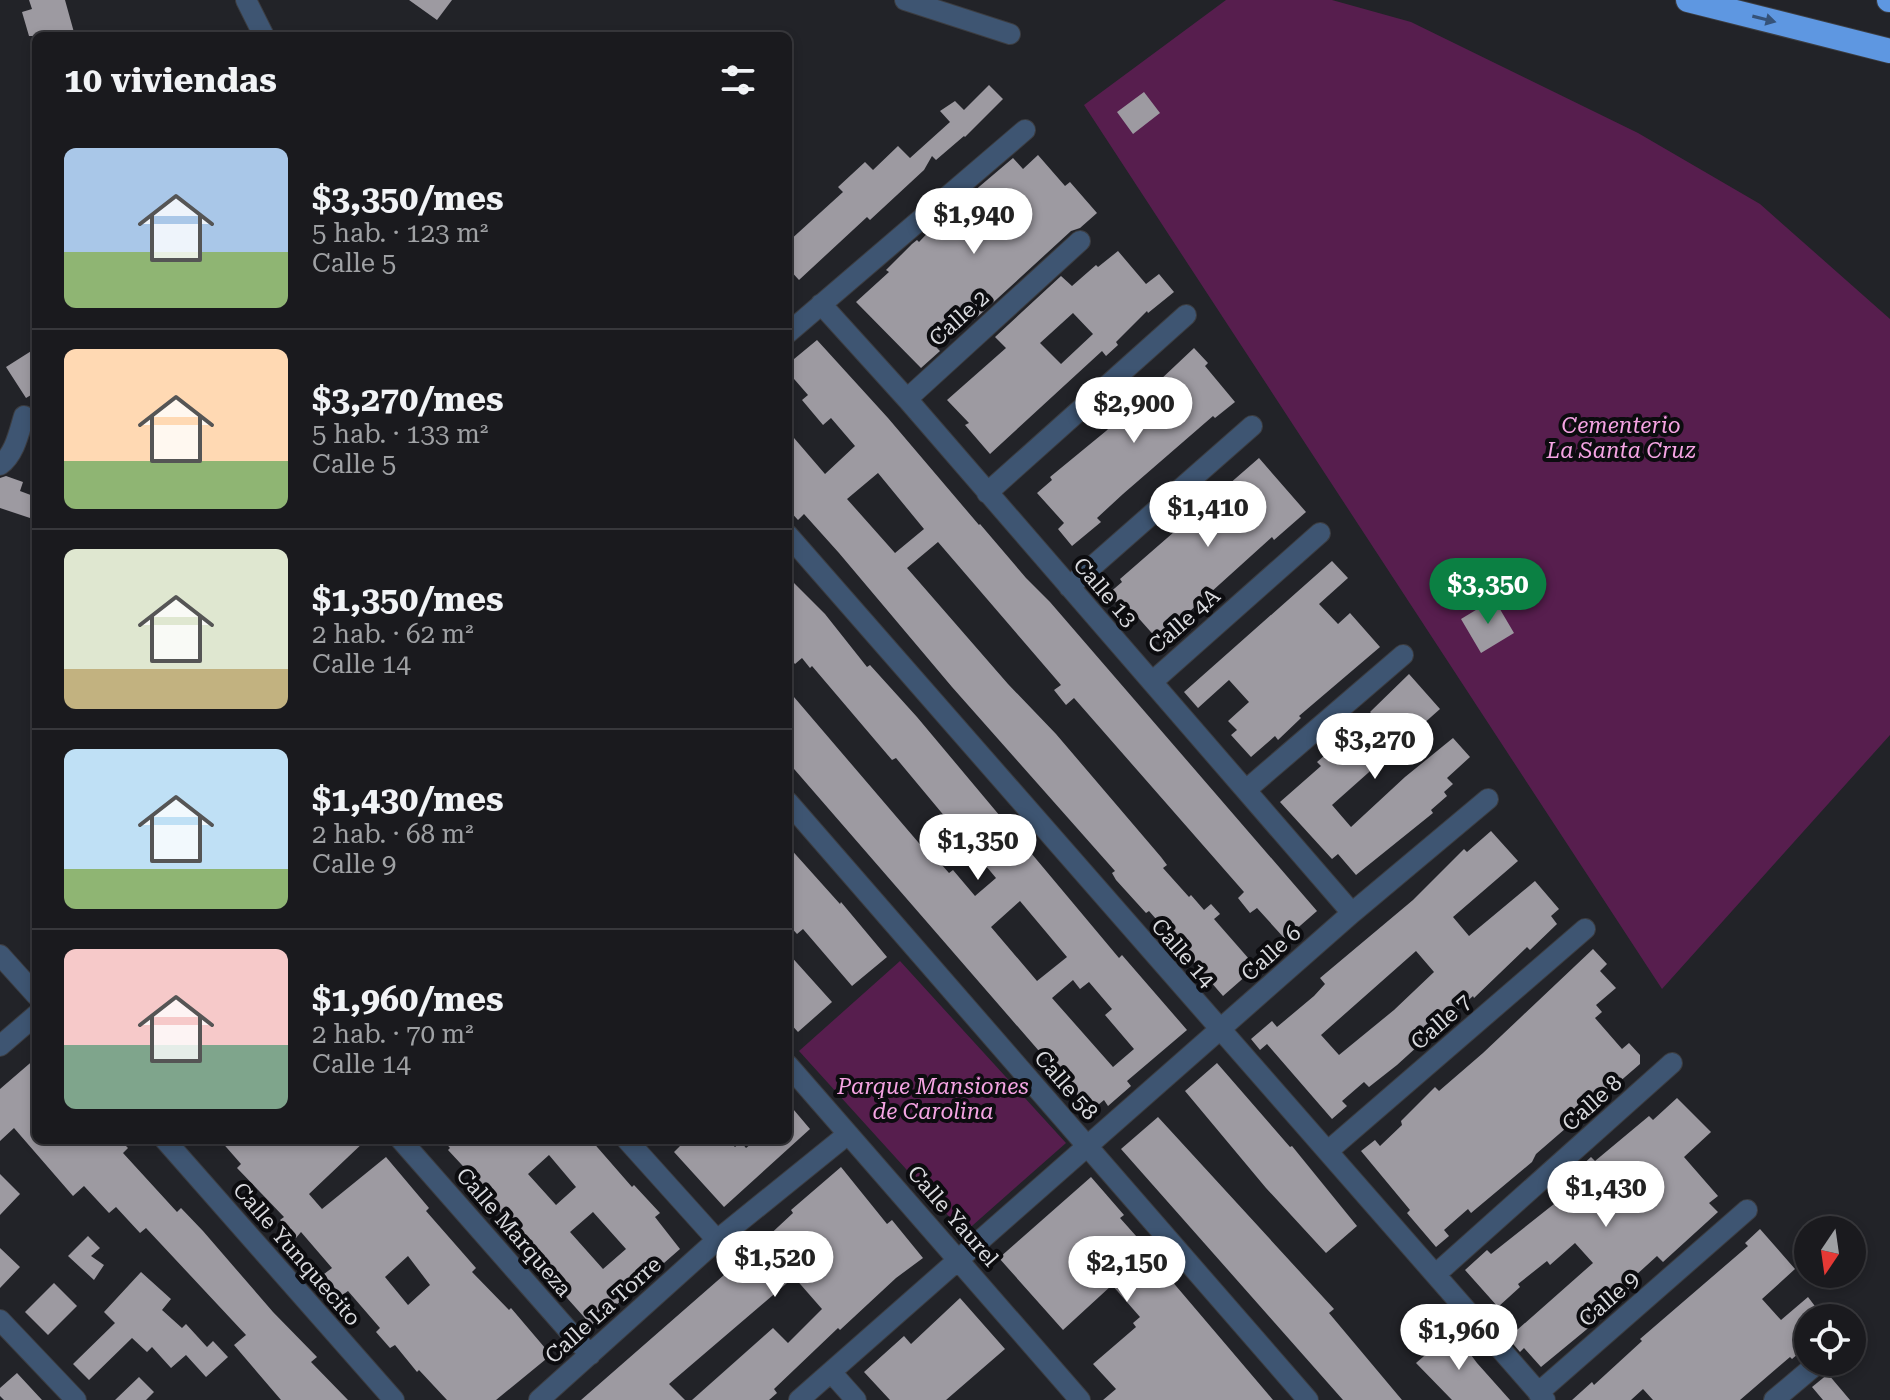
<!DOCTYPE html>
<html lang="es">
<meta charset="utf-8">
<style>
:root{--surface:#1a1a1e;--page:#27272b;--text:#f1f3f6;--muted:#9fa1a4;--line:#38383c;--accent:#0b8043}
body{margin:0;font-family:"Roboto Serif",serif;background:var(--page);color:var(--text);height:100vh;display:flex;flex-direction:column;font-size:30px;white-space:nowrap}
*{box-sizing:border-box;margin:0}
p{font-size:26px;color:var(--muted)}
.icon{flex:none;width:44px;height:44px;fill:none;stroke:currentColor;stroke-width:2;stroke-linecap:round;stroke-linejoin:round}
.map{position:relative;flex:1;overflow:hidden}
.side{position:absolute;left:32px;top:32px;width:760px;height:1112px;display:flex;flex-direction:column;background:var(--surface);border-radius:12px;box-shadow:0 4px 12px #0003,0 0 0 2px var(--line)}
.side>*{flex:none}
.needle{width:52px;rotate:193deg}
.tools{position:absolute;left:1794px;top:1216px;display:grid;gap:16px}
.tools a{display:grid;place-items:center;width:72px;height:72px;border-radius:50%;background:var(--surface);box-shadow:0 4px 12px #0003,0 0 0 2px var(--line);font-size:40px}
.price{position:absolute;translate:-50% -68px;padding:0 18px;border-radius:28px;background:#fff;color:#222;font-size:26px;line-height:52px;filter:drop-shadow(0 2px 4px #0008)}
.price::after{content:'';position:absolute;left:50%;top:48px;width:24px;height:18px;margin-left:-12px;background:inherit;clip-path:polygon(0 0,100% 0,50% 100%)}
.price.active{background:var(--accent);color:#fff}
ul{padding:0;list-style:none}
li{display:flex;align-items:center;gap:24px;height:200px;padding:0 32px}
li+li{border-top:2px solid var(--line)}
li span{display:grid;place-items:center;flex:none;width:224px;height:160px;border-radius:12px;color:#555}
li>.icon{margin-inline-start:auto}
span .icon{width:96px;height:96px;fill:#fffc;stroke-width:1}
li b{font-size:34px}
h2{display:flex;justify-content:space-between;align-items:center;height:96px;padding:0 32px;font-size:34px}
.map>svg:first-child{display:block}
.green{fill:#571e4e}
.building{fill:#9d9aa1;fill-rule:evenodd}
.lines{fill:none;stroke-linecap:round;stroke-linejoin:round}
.street-casing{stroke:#3c3d41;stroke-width:22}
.highway-casing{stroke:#3c3d41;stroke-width:26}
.street{stroke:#3e5572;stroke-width:20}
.highway{stroke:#5e97e1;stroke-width:24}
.oneway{fill:#355278}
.labels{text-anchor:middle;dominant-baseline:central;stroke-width:8;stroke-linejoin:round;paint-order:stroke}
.street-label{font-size:22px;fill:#d9dade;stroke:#0c0c0f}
.park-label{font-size:22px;font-style:italic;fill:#f5a4e3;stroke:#0c0c0f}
</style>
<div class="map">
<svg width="1890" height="1400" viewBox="0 0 1890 1400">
<rect width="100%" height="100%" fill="#222328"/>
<path class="green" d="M1226,0H1332L1411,22L1638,133L1760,204L1890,319V735L1662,989L1084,105Z
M900,961L1066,1143L964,1233L799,1051Z"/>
<path class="building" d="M29,0H65L75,36H29L22,12L32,9Z
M409,0H452L437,20Z
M989,85L1003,99L965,137L964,136L936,160L932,156L924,170L870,220L867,217L799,280L788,268V242L843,192L838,187L865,162L873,170L898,146L910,158L950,122L940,111L955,101L964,110Z
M1144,92L1160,113L1133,134L1117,112Z
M1038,155L1065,186L1070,182L1097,213L1080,228L1071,231L974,320L972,318L937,348L940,351L921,368L856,302L889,272L886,270L912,244L917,240L919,242L940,220L1013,158L1023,169Z
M1118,251L1146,284L1159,274L1174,292L1148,313L1147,311L1116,342L1118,345L1106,356L1102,351L990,454L965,425L969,423L947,400L1006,348L995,337L1061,276L1072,286L1096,265L1098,267ZM1073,313L1093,334L1061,364L1040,343Z
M817,340L888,418L979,525L980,524L1026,578L1050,602L1317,911L1285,939L1257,908L1250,913L1238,898L1244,892L1074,698L1066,705L1054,690L1061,685L938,542L907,568L1008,684L1056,734L1161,857L1167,865L1163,868L1189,897L1191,895L1204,910L1211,904L1220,914L1214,919L1256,967L1223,996L1149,911L1146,913L1116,880L1112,873L1115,871L952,687L839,553L804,514L798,520L788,509V431L825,474L855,446L831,418L823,425L802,400L808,395L788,372V364ZM878,473L924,529L895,553L847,499Z
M36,348V392L26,398L6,367Z
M1194,348L1208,363L1205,366L1235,402L1215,418L1213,416L1123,494L1097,518L1101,522L1072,546L1058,529L1064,523L1037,493L1052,480L1050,477L1106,431Z
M1259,458L1306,512L1274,540L1272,537L1158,640L1126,604L1121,608L1108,594L1122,582L1120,579Z
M6,476L23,482L20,491L36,497L30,518L0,508V478Z
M1332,561L1348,578L1319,604L1338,624L1350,613L1380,647L1299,716L1301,718L1278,740L1275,736L1251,757L1231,735L1237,730L1228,721L1249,702L1229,680L1198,708L1184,692Z
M788,577L825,614L867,667L870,665L917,717L1119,958L1122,955L1187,1030L1127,1081L1131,1086L1108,1106L1104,1100L1091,1111L788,762V690L924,849L926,847L949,873L953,870L975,896L996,878L896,758L892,760L812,666L810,668L802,658L795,664L788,656ZM1020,901L1067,957L1037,981L991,927ZM1073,980L1080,989L1089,982L1112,1009L1105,1015L1134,1049L1113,1067L1052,998Z
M1494,599L1514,633L1481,653L1461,619Z
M1409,674L1440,709L1332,805L1351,827L1405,777L1453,738L1470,757L1447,778L1453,784L1444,792L1447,796L1431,810L1433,813L1356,875L1338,854L1332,859L1280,802L1321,766L1317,762L1372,714L1370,712Z
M1491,831L1518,861L1453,917L1469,936L1535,881L1559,909L1551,916L1557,924L1530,950L1527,947L1474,998L1473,996L1397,1065L1369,1087L1364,1082L1342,1101L1347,1106L1332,1119L1267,1044L1260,1050L1251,1039L1272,1021L1277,1027L1314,996L1325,984L1320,978L1413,900L1464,849L1467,852ZM1416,951L1434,972L1394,1010L1339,1055L1321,1035Z
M788,846L840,904L841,902L887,957L852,986L803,929L797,934L788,924Z
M1593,949L1607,964L1600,971L1616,988L1596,1005L1602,1012L1595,1018L1622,1049L1629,1043L1640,1055V1064L1536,1154L1532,1162L1471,1213L1468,1209L1444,1230L1449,1236L1436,1247L1407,1213L1410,1210L1361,1151L1375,1140L1380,1146L1402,1125L1401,1121L1435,1087L1439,1091L1483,1053Z
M788,953L832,1002L798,1032L788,1021Z
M36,1058V1140H120L128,1148L123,1153L177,1212L181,1208L203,1231L273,1312L317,1357L311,1362L348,1400H281L234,1345L246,1335L146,1228L140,1233L116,1207L109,1213L84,1186L73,1196L14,1128L0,1141V1089Z
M1217,1063L1290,1147L1292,1146L1357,1226L1326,1253L1266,1188L1185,1091Z
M1677,1098L1711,1132L1684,1157L1718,1196L1709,1203L1718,1212L1663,1262L1657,1256L1635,1276L1638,1280L1592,1325L1541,1367L1524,1348L1520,1352L1508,1338L1593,1263L1575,1243L1550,1265L1547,1261L1518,1284L1520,1287L1498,1307L1465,1270L1487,1250L1491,1254L1559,1200L1573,1186L1567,1179L1591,1157L1595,1161L1649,1116L1653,1120Z
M788,1103L810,1129L724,1207L674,1152L680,1146L674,1140H728L735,1147L741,1142L746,1148L756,1140H788Z
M1158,1117L1334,1309L1329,1313L1402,1400H1343L1121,1149Z
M220,1140H366L309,1194L322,1209L386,1157L429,1208L426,1211L476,1268L472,1272L509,1310L511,1308L551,1355L496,1400H447L419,1370L417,1372L395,1345L390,1348L376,1332L380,1328L348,1291L341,1296L324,1274L332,1268L301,1232L296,1238L280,1220L284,1217L237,1168L241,1164ZM408,1256L430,1285L408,1305L385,1277Z
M443,1140H591L632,1187L634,1185L660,1213L655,1217L680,1249L592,1326L543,1271L549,1265L493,1204L490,1206L469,1182L474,1178L448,1150L450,1148ZM549,1155L576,1187L556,1205L528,1174ZM593,1212L626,1249L603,1269L570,1232Z
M841,1167L887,1224L892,1220L923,1258L896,1278L840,1330L838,1328L774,1389L777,1393L769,1400H692L773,1328L788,1343L822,1309L794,1277L669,1384L685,1400H581L764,1240L793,1213L791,1210Z
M0,1174L20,1194L0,1215Z
M1091,1177L1124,1215L1120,1218L1153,1255L1157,1251L1172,1268L1165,1273L1273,1400H1103L1116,1389L1093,1364L1136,1327L1133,1323L1140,1317L1112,1285L1063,1330L999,1258Z
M1760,1229L1795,1269L1762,1299L1781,1320L1808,1297L1824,1318H1808V1329L1798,1338L1806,1347L1792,1359L1790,1357L1740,1400H1653L1643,1389L1631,1400H1572L1592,1382L1594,1385L1642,1341L1640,1339L1748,1246L1745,1243Z
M88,1236L100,1248L91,1256L104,1265L94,1280L68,1256Z
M0,1248L20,1267L0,1288Z
M141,1272L171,1299L162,1310L182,1328L186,1324L207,1347L213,1341L228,1357L206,1377L186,1355L171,1368L152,1347L147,1352L132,1338L89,1380L73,1364L115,1323L104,1312Z
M54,1283L77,1306L48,1335L25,1312Z
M960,1298L1005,1349L946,1400H890L864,1372L904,1336L911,1344Z
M1453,1331L1477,1363L1510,1400H1452L1416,1363Z
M17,1373L42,1400H4L0,1396V1388Z
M1828,1374L1850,1400H1823L1812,1387Z
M139,1377L154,1392L146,1400H115Z"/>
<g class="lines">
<defs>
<path id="street" d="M246,0L264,36
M905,0L1010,34
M821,304L907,399L1352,913
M788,333L1025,130
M907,399L1080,241
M0,465C15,454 19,432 24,416
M987,493L1186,315
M788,535L1545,1400
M1069,587L1252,426
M1152,682L1320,533
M1246,790L1403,655
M788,802L1308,1400
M0,955L36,995
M0,1046L36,1015
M788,1065L1080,1400
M165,1140L394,1400
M401,1140L590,1355
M627,1140L717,1240
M1328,1151L1585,929
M1436,1274L1672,1063
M0,1320L76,1400
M831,1372L856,1400
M1538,1393L1747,1210
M539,1400L717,1240L848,1134
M799,1400L1352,913L1488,799
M1774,1400L1819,1362"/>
<path id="highway" d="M1688,0L1890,51
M1889,0H1890"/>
</defs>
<use href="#street" class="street-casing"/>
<use href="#highway" class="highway-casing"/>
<use href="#street" class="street"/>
<use href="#highway" class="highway"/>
</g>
<defs><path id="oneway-solid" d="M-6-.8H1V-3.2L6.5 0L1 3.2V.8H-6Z" transform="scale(2)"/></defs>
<use class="oneway" href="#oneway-solid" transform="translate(1764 19) rotate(14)"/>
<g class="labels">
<g class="street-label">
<text transform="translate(959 318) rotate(-42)">Calle 2</text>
<text transform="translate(1105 592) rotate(49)">Calle 13</text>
<text transform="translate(1184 621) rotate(-41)">Calle 4A</text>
<text transform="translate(1183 953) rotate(49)">Calle 14</text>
<text transform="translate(1271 953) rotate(-42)">Calle 6</text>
<text transform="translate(1441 1022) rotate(-41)">Calle 7</text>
<text transform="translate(1066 1085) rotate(49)">Calle 58</text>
<text transform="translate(1592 1103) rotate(-42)">Calle 8</text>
<text transform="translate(953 1216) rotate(49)">Calle Yaurel</text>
<text transform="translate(514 1232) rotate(49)">Calle Marqueza</text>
<text transform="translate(297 1254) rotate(49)">Calle Yunquecito</text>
<text transform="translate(1609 1299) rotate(-41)">Calle 9</text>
<text transform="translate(603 1310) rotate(-42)">Calle La Torre</text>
</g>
<g class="park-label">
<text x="1621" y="425">Cementerio<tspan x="1621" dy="25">La Santa Cruz</tspan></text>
<text x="933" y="1086">Parque Mansiones<tspan x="933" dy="25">de Carolina</tspan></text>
</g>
</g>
</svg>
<div class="tools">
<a><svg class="needle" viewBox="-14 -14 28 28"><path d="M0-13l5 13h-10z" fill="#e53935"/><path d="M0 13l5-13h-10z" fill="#9fa1a4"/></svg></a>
<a><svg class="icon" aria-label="locate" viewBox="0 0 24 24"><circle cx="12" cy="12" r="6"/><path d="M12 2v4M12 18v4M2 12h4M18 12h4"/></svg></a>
</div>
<b class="price" style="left:974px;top:256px">$1,940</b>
<b class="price" style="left:1134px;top:445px">$2,900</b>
<b class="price" style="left:1208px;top:549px">$1,410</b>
<b class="price active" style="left:1488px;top:626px">$3,350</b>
<b class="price" style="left:1375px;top:781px">$3,270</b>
<b class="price" style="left:978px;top:882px">$1,350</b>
<b class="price" style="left:1606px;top:1229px">$1,430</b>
<b class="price" style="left:775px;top:1299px">$1,520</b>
<b class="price" style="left:1127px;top:1304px">$2,150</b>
<b class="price" style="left:1459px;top:1372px">$1,960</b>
<section class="side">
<h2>10 viviendas<svg class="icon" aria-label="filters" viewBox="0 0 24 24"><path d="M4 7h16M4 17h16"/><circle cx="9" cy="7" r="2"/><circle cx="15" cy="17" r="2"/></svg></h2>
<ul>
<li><span style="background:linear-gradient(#a9c7e8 65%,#8fb573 0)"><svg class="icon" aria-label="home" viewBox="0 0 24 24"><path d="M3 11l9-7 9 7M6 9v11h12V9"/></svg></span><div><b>$3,350/mes</b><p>5 hab. · 123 m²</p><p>Calle 5</p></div></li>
<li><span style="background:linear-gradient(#ffd9b3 70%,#8fb573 0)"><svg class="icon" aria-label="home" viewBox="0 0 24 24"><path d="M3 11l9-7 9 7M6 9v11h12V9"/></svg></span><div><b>$3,270/mes</b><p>5 hab. · 133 m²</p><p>Calle 5</p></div></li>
<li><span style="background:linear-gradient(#dfe7d0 75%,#c2b280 0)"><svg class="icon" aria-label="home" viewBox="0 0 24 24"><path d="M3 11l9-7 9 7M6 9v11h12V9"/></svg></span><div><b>$1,350/mes</b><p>2 hab. · 62 m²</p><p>Calle 14</p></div></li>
<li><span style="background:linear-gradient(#bfe0f5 75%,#8fb573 0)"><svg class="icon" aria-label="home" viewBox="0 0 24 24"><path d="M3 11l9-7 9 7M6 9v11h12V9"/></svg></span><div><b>$1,430/mes</b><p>2 hab. · 68 m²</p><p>Calle 9</p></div></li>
<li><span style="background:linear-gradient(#f6c9c9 60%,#7fa58c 0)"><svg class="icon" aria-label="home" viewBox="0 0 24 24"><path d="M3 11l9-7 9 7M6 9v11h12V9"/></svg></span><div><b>$1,960/mes</b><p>2 hab. · 70 m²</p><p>Calle 14</p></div></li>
</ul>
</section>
</div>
